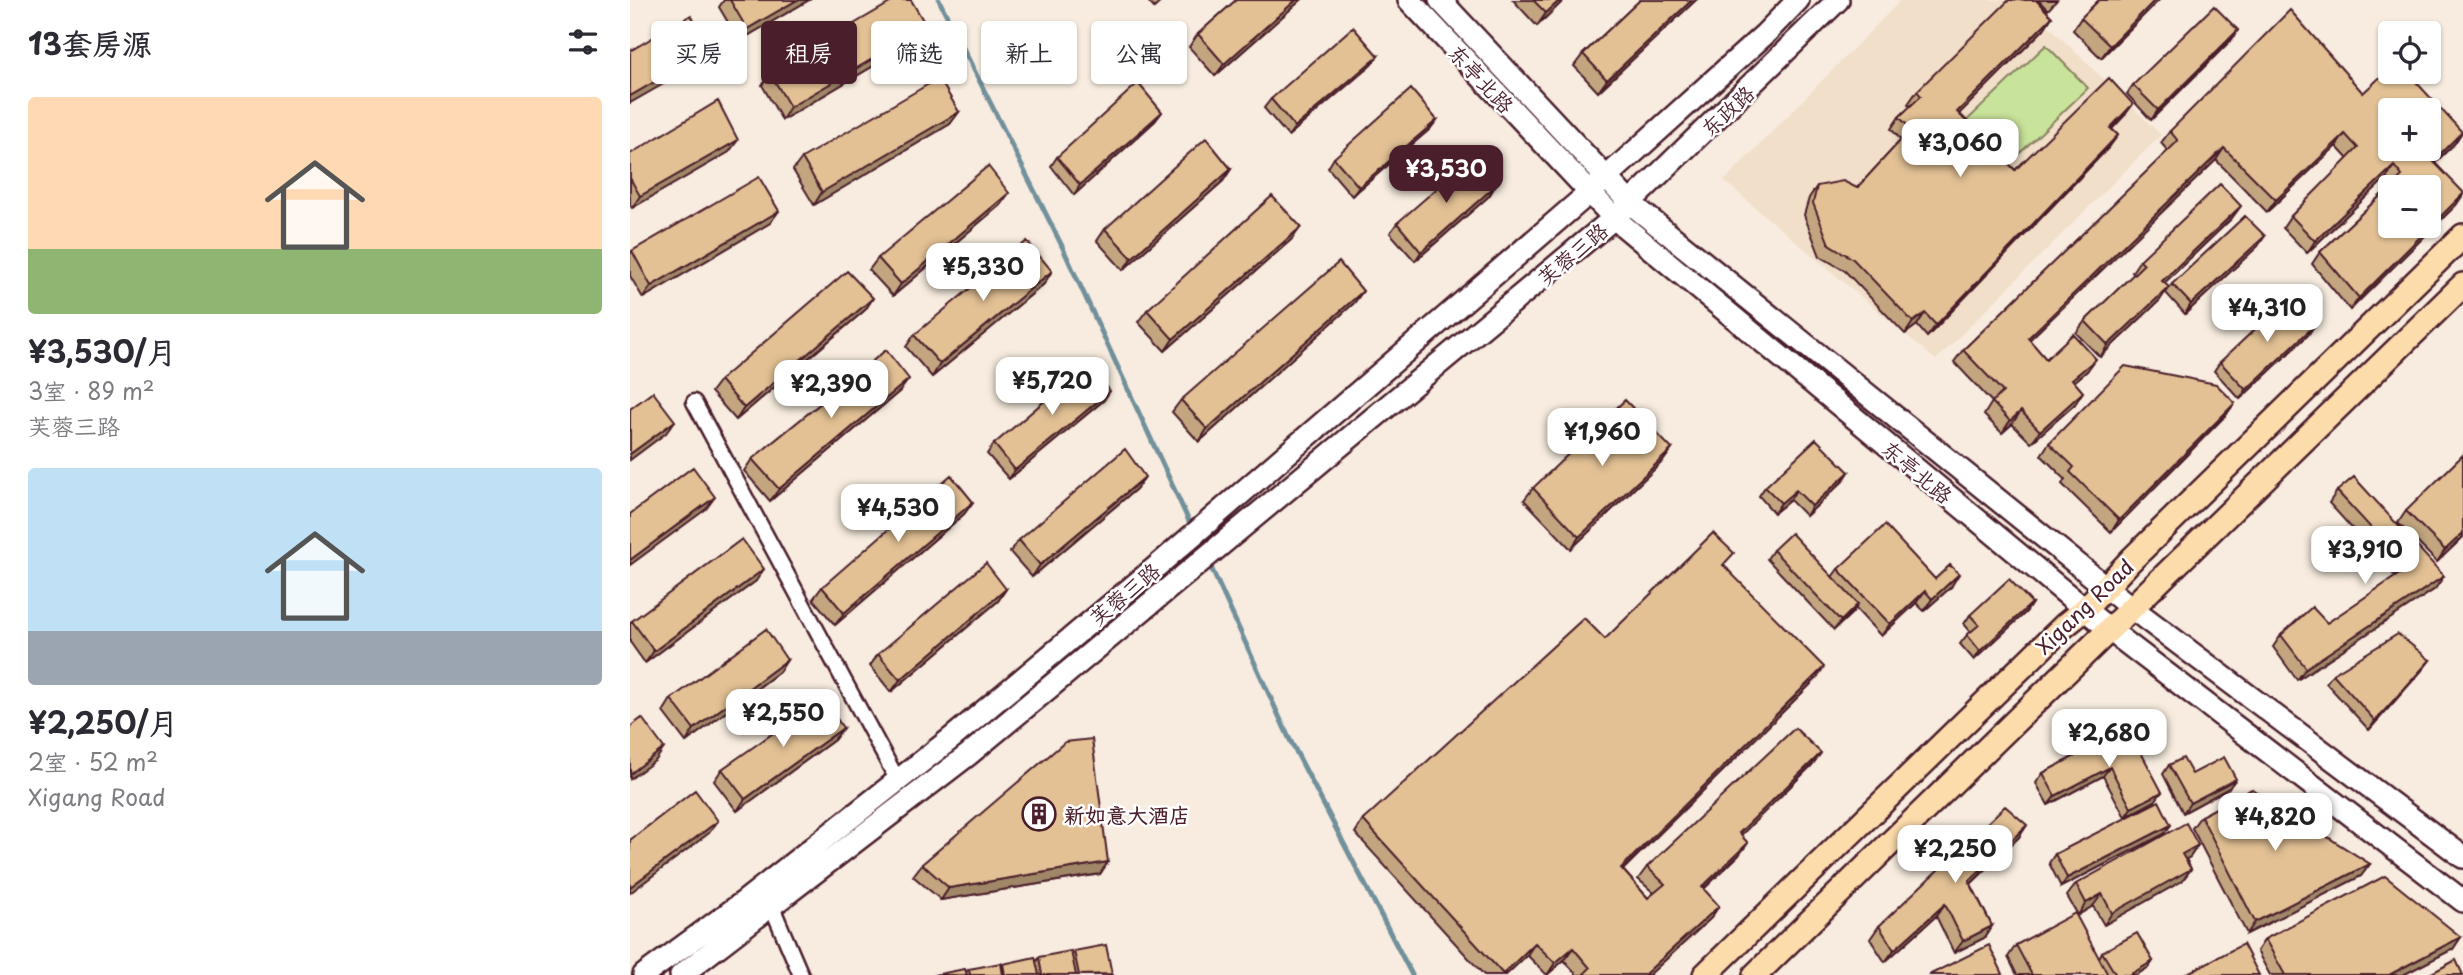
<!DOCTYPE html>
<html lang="zh">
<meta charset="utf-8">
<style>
:root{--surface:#fff;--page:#f2f2f3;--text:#2b2b33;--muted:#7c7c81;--accent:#4a1f2b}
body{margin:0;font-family:"Playpen Sans","LXGW WenKai TC",sans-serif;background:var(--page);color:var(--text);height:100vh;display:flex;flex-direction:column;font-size:26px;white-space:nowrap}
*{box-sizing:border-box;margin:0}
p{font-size:23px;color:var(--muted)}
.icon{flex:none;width:38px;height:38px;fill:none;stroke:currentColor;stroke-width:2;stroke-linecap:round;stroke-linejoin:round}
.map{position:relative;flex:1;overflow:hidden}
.details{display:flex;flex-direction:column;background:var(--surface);width:630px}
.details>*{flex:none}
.guide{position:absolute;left:21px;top:21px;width:665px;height:63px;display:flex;gap:14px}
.fabs{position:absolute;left:1748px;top:21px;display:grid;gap:14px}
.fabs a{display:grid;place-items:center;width:63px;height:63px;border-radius:7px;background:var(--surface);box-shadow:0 2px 5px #0004;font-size:35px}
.price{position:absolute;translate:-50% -60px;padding:0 16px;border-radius:14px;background:#fff;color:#222;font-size:23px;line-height:46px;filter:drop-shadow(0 2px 4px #0008)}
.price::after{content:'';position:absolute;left:50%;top:42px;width:21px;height:16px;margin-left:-10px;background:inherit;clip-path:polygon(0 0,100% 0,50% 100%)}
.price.current{background:var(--accent);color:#fff}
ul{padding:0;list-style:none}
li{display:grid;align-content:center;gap:14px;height:371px;padding:0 28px}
li span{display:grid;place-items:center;height:217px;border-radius:7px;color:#555}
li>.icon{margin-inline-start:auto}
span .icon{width:126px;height:126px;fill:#fffc;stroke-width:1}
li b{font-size:30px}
h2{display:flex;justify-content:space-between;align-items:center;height:84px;padding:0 28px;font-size:30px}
.tag{padding:0 24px;border-radius:7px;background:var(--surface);box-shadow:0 2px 5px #0004;font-size:24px;line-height:63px}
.tag.current{background:var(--accent);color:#fff}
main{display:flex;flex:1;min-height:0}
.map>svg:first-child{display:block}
.built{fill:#f1dfc9}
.green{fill:#c8e39a;stroke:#898162;stroke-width:2}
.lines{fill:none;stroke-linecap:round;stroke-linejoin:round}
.stream{stroke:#72909c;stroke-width:5}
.minor-casing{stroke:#4a1f2b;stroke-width:19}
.secondary-casing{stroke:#4a1f2b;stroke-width:26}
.primary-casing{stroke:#4a1f2b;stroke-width:28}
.minor{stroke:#fff;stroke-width:14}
.secondary{stroke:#fff;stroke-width:21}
.primary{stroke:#fddcac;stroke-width:23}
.wall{fill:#c3a680;stroke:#4a1f2b;stroke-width:2}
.shaded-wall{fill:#9f8768;stroke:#4a1f2b;stroke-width:2}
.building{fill:#e3c195;stroke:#4a1f2b;stroke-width:2;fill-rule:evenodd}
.labels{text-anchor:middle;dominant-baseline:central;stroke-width:5;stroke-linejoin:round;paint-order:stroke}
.street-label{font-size:21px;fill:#4a1f2b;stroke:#fff}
.poi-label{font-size:21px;font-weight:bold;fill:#4a1f2b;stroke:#fff;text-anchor:start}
</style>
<main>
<section class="details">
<h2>13套房源<svg class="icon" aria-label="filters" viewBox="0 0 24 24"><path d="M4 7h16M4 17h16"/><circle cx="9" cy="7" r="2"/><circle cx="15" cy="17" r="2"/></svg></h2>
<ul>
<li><span style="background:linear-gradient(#ffd9b3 70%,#8fb573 0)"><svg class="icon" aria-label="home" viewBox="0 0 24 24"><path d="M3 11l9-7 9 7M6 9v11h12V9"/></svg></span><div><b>¥3,530/月</b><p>3室 · 89 m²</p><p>芙蓉三路</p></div></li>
<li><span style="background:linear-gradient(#bfe0f5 75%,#9aa5b1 0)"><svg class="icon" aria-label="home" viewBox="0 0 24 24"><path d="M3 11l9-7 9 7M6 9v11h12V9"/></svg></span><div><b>¥2,250/月</b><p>2室 · 52 m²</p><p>Xigang Road</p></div></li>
</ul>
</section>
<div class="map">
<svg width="1833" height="975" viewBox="0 0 1833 975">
<rect width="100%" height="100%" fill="#f7ecdf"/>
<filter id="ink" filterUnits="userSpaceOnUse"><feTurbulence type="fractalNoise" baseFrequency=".0143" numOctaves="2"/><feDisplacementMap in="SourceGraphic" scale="14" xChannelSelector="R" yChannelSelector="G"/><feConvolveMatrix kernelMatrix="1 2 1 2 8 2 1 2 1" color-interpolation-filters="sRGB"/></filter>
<g filter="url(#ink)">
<path class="built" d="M1271,0H1392L1531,135L1306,360L1094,181Z"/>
<path class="green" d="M1416,45L1458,88L1371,171L1329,128Z"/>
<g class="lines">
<path class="stream" d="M309,0L431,244L563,530
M578,561L659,738L782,975"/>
<defs>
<path id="minor" d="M64,402L268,781
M142,907L171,975"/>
<path id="secondary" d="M779,0L984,218L1481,631L1833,901
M810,0L999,202L1503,609L1833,857
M14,975L115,901L323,737L526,567L959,193L1134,35L1168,0
M51,975L338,755L984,218L1208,0"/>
<path id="primary" d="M1075,975L1434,626L1455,609L1501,560L1833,236
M1125,975L1833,285"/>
</defs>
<use href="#minor" class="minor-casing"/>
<use href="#secondary" class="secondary-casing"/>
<use href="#primary" class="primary-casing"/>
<use href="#minor" class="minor"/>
<use href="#secondary" class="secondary"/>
<use href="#primary" class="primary"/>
</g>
<path class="wall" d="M94,0H179L109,41L89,7Z
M517,0H533L524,8Z
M606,0H671L585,76L559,47L568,34Z
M883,0H934L907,26Z
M1010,0H1066L968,92L944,66L953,54Z
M1408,0H1427L1418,10Z
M1469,0H1529L1471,58L1443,30L1451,18Z
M297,27L289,39L152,120L132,85L140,73Z
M1414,29L1329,113L1385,170L1503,104L1494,116L1482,129L1488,135L1479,147L1297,337L1287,325L1275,334L1215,271L1190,256L1174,215L1179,198L1187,186L1227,188L1271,140L1261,129L1269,117L1281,106L1278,104L1287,91Z
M1608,30L1602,39L1521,120L1497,94L1503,85Z
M748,56L741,65L658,136L634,108L641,99Z
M1733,93L1832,132L1824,144L1805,163L1833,195L1826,205L1720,310L1682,264L1690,252L1762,185L1756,178L1677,253L1653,228L1661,216L1718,159L1706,146L1637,212L1586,160L1399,340L1416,359L1457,371L1444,382L1445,404L1401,443L1382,424L1372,433L1354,415L1362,402L1324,362L1333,350L1538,151L1531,143L1540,131Z
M329,112L320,124L184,205L163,170L172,158Z
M532,112L525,121L444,195L421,166L427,157Z
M807,120L800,129L722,196L698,168L704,158Z
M99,152L2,208L0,205V154Z
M601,169L593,181L493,270L467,241L475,229Z
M865,186L859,196L785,261L760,233L767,223Z
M379,193L370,205L263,296L239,270L248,258Z
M1602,218L1534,283L1530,300L1470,357L1446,333L1455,321L1504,274L1502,272L1510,260Z
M140,223L13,298L0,276V254L2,251Z
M662,239L535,351L508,322L517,310Z
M1628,246L1555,314L1536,293L1542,284Z
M414,284L302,377L276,347L284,335Z
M733,291L724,303L569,442L542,412L551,400Z
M243,298L235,310L106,420L81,392L90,380Z
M1678,335L1610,399L1584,371L1590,362Z
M270,391L140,501L114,471L122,459Z
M474,400L379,479L357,454L364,444Z
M1596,415L1481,532L1432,484L1435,479L1411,455L1419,443Z
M1042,449L1033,461L941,549L894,500L903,488Z
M1219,472L1213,481L1176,516L1160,500L1144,513L1129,496L1135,487Z
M515,477L506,489L402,577L380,552L389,540Z
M1707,491L1805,589L1667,680L1643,647L1651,635L1697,623L1766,577L1699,503Z
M343,502L334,514L205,625L183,599L192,587Z
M1776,511L1833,537L1807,562L1768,523Z
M1143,550L1202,577L1208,569L1305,579L1321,587L1294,611L1286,603L1251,636L1225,608L1222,613L1204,630L1137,559Z
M1095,566L1186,679L993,870L1018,898L1024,893L1008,879L1017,867L1191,753L1182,765L1111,835L1109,855L1074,889L1081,918L1019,975H947L934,960L917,975L897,955L876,975H854L725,833L733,820L975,639Z
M126,581L15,663L0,642V623L2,621Z
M376,589L368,601L261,692L240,666L248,654Z
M1402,603L1396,612L1344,660L1330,644L1337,635L1341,632L1334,624L1340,615Z
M157,660L149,672L56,742L33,712L41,699Z
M1800,660L1793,669L1739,730L1696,683L1703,674Z
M213,728L204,740L107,811L84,781L92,769Z
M1498,728L1525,801L1495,817L1473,776L1418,805L1406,783L1413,773Z
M1539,765L1562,774L1599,788L1553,813L1533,774Z
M1571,816L1740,864L1731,876L1617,934L1562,828Z
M1397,825L1389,837L1341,884L1362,926L1354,938L1324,953L1306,916L1255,962L1240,939L1249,926Z
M1534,834L1431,887L1419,863L1425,854Z
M1568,845L1560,857L1556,859L1561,869L1552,881L1474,925L1463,906L1448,915L1437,896L1446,884Z
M478,862L470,874L311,900L283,876L292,864Z
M1831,937L1823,949L1773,975H1640L1627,951L1635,939Z
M1386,945L1469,958L1472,952L1523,961L1519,967L1506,975H1387L1378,957Z
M444,951L481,975H304L336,972L339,969L371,966L373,964L406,962L409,957L442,955Z"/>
<path class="shaded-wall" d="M167,0H179L109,41L117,29Z
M666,0H671L585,76L594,64Z
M930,0H934L907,26L916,13Z
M1062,0H1066L968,92L977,80Z
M1525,0H1529L1471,58L1480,46Z
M1422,17L1414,29L1319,124L1327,112Z
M297,27L289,39L152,120L160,107Z
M1608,30L1602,39L1521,120L1528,110Z
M81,49L72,62L0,103V96Z
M748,56L741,65L658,136L665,127Z
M1503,104L1494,116L1471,140L1480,128Z
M329,112L320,124L184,205L192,192Z
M532,112L525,121L444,195L450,185Z
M807,120L800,129L722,196L729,187Z
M1832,132L1824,144L1794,173L1803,161Z
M1715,134L1706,146L1637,212L1646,200Z
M1488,135L1479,147L1297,337L1306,325Z
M108,140L99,152L2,208L10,196Z
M1594,148L1586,160L1389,350L1398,338Z
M1764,166L1756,178L1677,253L1685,241Z
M601,169L593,181L493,270L502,258Z
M865,186L859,196L785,261L791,252Z
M379,193L370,205L263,296L271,284Z
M1833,194L1826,205L1720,310L1729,298Z
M1611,206L1602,218L1524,293L1532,281Z
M149,211L140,223L13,298L21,286Z
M671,227L662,239L535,351L543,339Z
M1635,236L1628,246L1555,314L1561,304Z
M422,271L414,284L302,377L310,364Z
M1539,287L1530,300L1470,357L1478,345Z
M733,291L724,303L569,442L577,429Z
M243,298L235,310L106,420L114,408Z
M1295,313L1287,325L1275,334L1283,322Z
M1685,325L1678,335L1610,399L1616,390Z
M1466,359L1457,371L1433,391L1442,379Z
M279,379L270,391L140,501L149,489Z
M480,391L474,400L379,479L385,470Z
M1453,392L1445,404L1401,443L1410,431Z
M1605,403L1596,415L1481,532L1489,520Z
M1391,411L1382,424L1372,433L1380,421Z
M45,421L36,433L0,460V454Z
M1042,449L1033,461L941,549L949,537Z
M1219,472L1213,481L1176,516L1182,506Z
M515,477L506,489L402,577L410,565Z
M1166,490L1160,500L1144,513L1151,503Z
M85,497L76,509L0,565V560Z
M343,502L334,514L205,625L214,613Z
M1833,533V537L1807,562L1815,550Z
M134,569L126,581L15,663L24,651Z
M1329,574L1321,587L1294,611L1302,599Z
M1814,576L1805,589L1667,680L1676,668Z
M376,589L368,601L261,692L270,680Z
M1295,591L1286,603L1251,636L1260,624Z
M1402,603L1396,612L1344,660L1350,651Z
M1228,604L1222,613L1204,630L1211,621Z
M157,660L149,672L56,742L64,729Z
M1800,660L1793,669L1739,730L1745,721Z
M1194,667L1186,679L982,880L991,868Z
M213,728L204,740L107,811L115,799Z
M34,748L26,760L0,779V774Z
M1191,753L1182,765L1101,845L1109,833Z
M1480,767L1473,776L1418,805L1425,796Z
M1606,779L1599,788L1553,813L1560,803Z
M1532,792L1525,801L1495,817L1501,808Z
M88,821L79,833L0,893V887Z
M1397,825L1389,837L1331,893L1339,881Z
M1541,825L1534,834L1431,887L1437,878Z
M1118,843L1109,855L1063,899L1072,887Z
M1568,845L1560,857L1544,866L1552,854Z
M478,862L470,874L311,900L319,888Z
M1740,864L1731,876L1617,934L1625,922Z
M1561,869L1552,881L1474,925L1482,913Z
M1472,894L1463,906L1448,915L1456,903Z
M1315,904L1306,916L1255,962L1264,950Z
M1089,906L1081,918L1019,975H1014Z
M1362,926L1354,938L1324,953L1333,941Z
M1831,937L1823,949L1773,975H1759Z
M905,943L897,955L876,975H872Z
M943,948L934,960L917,975L925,963Z
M1523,961L1519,967L1506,975H1499Z"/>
<path class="building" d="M100,0H167L117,29Z
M265,0H281L297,27L160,107L140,73Z
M606,0H666L594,64L568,34Z
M903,0H930L916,13Z
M1010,0H1062L977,80L953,54Z
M1379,0H1406L1422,17L1327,112L1385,170L1479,78L1503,104L1480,128L1488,135L1306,325L1295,313L1283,322L1223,259L1199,244L1183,203L1187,186L1213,181L1227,188L1281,129L1269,117L1291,96L1287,91Z
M1469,0H1525L1480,46L1451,18Z
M1584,6L1608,30L1528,110L1503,85Z
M1660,10L1733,93L1760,68V72H1777L1832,132L1803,161L1833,192V194L1729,298L1690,252L1772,176L1764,166L1685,241L1661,216L1728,148L1715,134L1646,200L1594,148L1398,338L1416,359L1443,334L1466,359L1442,379L1453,392L1410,431L1391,411L1380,421L1362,402L1373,392L1333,350L1548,141L1540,131ZM1760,110H1799V149H1760ZM1760,187H1799V226H1760Z
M61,15L81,49L0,96V51Z
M723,27L748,56L665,127L641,99Z
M309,78L329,112L192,192L172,158Z
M508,83L532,112L450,185L427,157Z
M781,89L807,120L729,187L704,158Z
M88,101L108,140L10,196L0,178V154Z
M576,138L601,169L502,258L475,229Z
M842,158L865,186L791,252L767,223Z
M358,166L379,193L271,284L248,258Z
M129,177L149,211L21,286L2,251Z
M1590,184L1611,206L1532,281L1539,287L1478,345L1455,321L1514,264L1510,260Z
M642,196L671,227L543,339L517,310Z
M1615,216L1635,236L1561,304L1542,284Z
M397,241L422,271L310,364L284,335Z
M709,262L733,291L577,429L551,400Z
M217,271L243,298L114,408L90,380Z
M1658,298L1685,325L1616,390L1590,362Z
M256,350L279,379L149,489L122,459Z
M459,363L480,391L385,470L364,444Z
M1495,366L1586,384L1605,403L1489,520L1440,472L1444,467L1419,443Z
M23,392L45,421L0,454V409Z
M995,400L1042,449L949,537L903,488Z
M1186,439L1219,472L1182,506L1166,490L1151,503L1135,487Z
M495,449L515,477L410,565L389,540Z
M1833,455V533L1815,550L1776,511Z
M63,467L85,497L0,560V514Z
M321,475L343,502L214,613L192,587Z
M1724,477L1814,576L1676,668L1651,635L1682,607L1697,623L1778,568L1707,491Z
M1255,525L1305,579L1320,565L1329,574L1302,599L1295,591L1260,624L1208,569Z
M1083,533L1104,553L1093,565L1194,667L991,868L1018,898L1035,884L1017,867L1165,728L1191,753L1109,833L1118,843L1072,887L1089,906L1014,975H953L960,968L943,948L925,963L905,943L873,974L733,820L954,618L975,639Z
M1161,533L1228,604L1211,621L1143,550Z
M112,539L134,569L24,651L2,621Z
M356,563L376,589L270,680L248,654Z
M1379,579L1402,603L1350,651L1337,635L1349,625L1340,615Z
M136,629L157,660L64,729L41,699Z
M1768,634L1800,660L1745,721L1703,674Z
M193,698L213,728L115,799L92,769Z
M12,718L34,748L0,774V727Z
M1498,728L1532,792L1501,808L1480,767L1425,796L1413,773Z
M462,739L478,862L319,888L292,864L435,742Z
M1594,757L1606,779L1560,803L1539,765L1553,758L1562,774Z
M1622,789L1740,864L1625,922L1571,816Z
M65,790L88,821L0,887V840Z
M1529,801L1541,825L1437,878L1425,854Z
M1375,806L1397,825L1339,881L1362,926L1333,941L1315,904L1264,950L1249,926Z
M1556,823L1568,845L1552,854L1561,869L1482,913L1472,894L1456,903L1446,884Z
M1755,876L1831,937L1759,975H1655L1635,939Z
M1445,913L1478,975H1402L1386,945Z
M1507,933L1523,961L1499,975H1486L1472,952Z
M1613,944L1629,975H1554Z
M476,945L482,974L449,975L444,951Z
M1359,945L1373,974L1370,975H1299Z
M441,951L446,975H412L409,957Z
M405,957L409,975H375L373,964Z
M1826,960L1833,975H1798Z
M371,963L373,975H340L339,969Z
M335,969L337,975H304Z"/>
</g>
<defs>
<symbol id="building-ring" viewBox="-11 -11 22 22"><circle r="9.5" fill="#fff" stroke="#4a1f2b" stroke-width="1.5"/><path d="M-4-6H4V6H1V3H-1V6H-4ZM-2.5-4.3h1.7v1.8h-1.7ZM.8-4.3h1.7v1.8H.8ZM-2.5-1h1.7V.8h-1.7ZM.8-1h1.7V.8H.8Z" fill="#4a1f2b"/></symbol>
</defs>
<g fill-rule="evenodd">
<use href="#building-ring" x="390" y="795" width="38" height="38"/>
</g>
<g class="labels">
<g class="street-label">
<text transform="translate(852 78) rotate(47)">东亭北路</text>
<text transform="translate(1097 110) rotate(-43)">东政路</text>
<text transform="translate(942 253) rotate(-40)">芙蓉三路</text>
<text transform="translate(1288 471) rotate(40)">东亭北路</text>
<text transform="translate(494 593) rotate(-40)">芙蓉三路</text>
<text transform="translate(1454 606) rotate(-44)">Xigang Road</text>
</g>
<g class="poi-label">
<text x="434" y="814">新如意大酒店</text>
</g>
</g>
</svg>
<div class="fabs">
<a><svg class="icon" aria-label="locate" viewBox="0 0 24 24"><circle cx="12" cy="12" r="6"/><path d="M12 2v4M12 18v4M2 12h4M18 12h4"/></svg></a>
<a>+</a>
<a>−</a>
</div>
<b class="price" style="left:1330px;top:179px">¥3,060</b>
<b class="price current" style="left:816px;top:205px">¥3,530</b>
<b class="price" style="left:353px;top:303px">¥5,330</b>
<b class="price" style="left:1637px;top:344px">¥4,310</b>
<b class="price" style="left:422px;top:417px">¥5,720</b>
<b class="price" style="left:201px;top:420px">¥2,390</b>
<b class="price" style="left:972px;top:468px">¥1,960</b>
<b class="price" style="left:268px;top:544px">¥4,530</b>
<b class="price" style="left:1735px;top:586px">¥3,910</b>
<b class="price" style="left:153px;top:749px">¥2,550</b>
<b class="price" style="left:1479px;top:769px">¥2,680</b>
<b class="price" style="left:1645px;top:853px">¥4,820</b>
<b class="price" style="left:1325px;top:885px">¥2,250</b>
<div class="guide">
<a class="tag">买房</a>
<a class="tag current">租房</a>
<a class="tag">筛选</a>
<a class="tag">新上</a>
<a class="tag">公寓</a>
</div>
</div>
</main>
